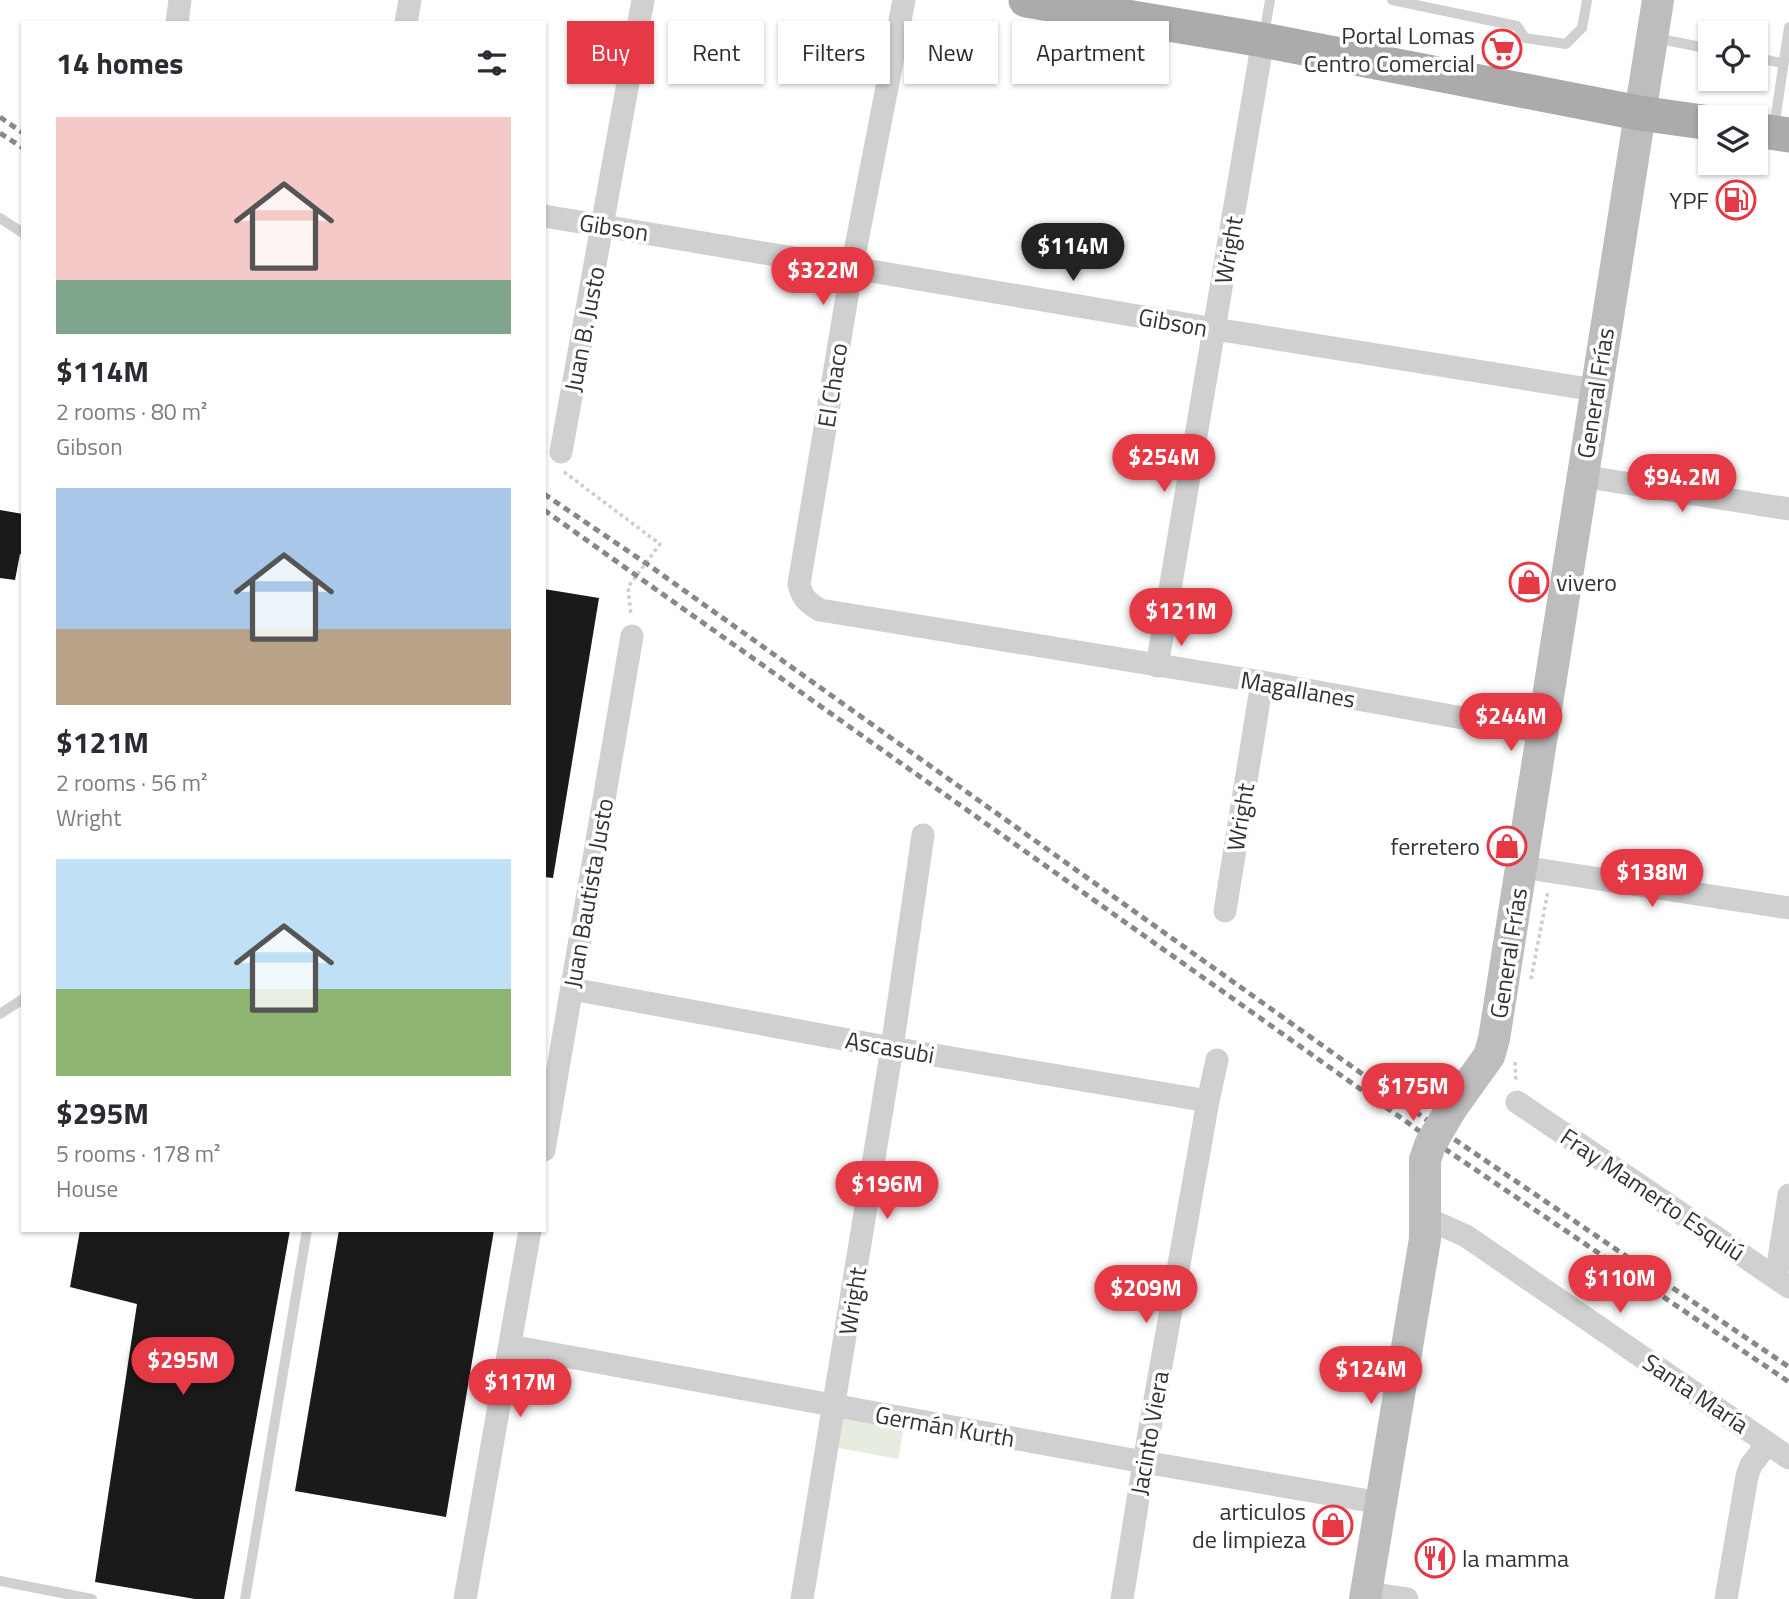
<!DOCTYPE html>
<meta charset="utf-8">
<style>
:root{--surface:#fff;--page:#f2f2f3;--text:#2b2b33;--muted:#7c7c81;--accent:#e63946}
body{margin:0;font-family:"Titillium Web",sans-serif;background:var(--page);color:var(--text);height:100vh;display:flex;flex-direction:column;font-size:26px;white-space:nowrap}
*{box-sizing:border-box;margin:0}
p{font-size:23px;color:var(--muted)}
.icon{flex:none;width:38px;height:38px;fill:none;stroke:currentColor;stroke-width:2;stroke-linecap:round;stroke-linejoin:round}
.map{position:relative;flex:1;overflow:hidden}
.sheet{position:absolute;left:21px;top:21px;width:525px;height:1211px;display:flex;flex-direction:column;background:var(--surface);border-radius:0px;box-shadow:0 2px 5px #0004}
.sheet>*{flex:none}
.hud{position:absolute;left:567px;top:21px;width:665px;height:63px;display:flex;gap:14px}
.buttons{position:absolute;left:1698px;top:21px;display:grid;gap:14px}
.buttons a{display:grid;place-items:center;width:70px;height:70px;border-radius:0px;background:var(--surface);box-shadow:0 2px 5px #0004;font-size:35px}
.price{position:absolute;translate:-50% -60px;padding:0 16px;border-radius:24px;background:var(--accent);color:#fff;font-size:23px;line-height:46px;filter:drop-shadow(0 2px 4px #0008)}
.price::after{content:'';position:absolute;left:50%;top:42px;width:21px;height:16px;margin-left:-10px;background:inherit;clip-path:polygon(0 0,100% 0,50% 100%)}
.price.active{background:#222;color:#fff}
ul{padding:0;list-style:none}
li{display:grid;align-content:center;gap:14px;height:371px;padding:0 35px}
li span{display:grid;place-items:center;height:217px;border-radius:0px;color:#555}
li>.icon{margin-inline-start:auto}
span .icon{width:126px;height:126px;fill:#fffc;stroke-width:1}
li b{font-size:30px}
h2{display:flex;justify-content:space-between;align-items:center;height:84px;padding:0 35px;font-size:30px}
.tag{padding:0 24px;border-radius:0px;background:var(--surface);box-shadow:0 2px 5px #0004;font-size:24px;line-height:63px}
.tag.active{background:var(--accent);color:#fff}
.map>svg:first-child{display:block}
.green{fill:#e6ecdf}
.building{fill:#1a1a1a}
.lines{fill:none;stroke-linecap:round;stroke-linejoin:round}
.path{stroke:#cdcdcd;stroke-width:3.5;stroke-dasharray:3.5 3.5;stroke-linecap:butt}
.lane{stroke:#d0d0d0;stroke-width:10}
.street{stroke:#d0d0d0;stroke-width:23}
.secondary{stroke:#bdbdbd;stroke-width:32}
.primary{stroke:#ababab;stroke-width:35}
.rail{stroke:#888;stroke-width:5;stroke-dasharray:7 5;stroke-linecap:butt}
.secondary-bridge{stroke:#bdbdbd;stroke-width:32}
.labels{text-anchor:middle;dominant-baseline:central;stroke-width:7;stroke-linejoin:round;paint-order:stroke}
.poi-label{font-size:24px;fill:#333;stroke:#fff;text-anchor:end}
.street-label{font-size:24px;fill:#333;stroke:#fff}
</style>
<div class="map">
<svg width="1789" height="1599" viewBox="0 0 1789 1599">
<rect width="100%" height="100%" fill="#fff"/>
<path class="green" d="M839,1415L904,1427L898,1459L834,1447Z"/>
<path class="building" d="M0,510L23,514V554H20L15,580L0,578Z
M544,589L599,598L553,878L544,877Z
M80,1230H290L224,1599H195L95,1582L137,1304L70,1287Z
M339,1230H494L446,1517L295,1491Z"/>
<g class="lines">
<path class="path" d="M564,472L660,544L628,587L631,616
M1531,979L1548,891
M1515,1062L1516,1083"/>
<path class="lane" d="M1392,0L1517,26L1525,38L1566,44L1582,28L1587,0
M1264,35L1270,0
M1656,38L1710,49
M1755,58L1783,63
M1774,128L1789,27
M0,218L23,233
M0,1014L23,999
M0,1581L92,1599
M245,1599L307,1230"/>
<path class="street" d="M904,0L852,267L799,584C802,598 808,603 820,610L1262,682L1541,732
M177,23L180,0
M406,23L410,0
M544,216L1215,329L1595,390
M561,452L643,0
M1581,476L1789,509
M1157,666L1263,40
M1522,867L1789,908
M1225,911L1262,682
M572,989L892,1048L1208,1101
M1517,1102L1789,1287
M544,1150L632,636
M1426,1218L1466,1236L1789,1458
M1776,1278L1789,1195
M510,1346L1144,1462L1381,1503
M1366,1593L1407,1599
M465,1599L530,1230
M802,1599L892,1048L923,835
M1122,1599L1144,1462L1208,1101L1217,1060
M1726,1599L1747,1476L1751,1465L1768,1443"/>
<path class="secondary" d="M1451,1109L1489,1056L1494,1039L1658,0
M1365,1599L1425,1239V1160"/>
<path class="primary" d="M1026,0L1263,40L1639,113L1710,123
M1755,130L1789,135"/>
<path class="rail" d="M0,117L23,133
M0,133L23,148
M544,494L647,564L1448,1135L1789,1367
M544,510L1442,1147L1789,1382"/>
<path class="secondary-bridge" d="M1425,1160L1430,1145L1451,1109"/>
</g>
<defs>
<symbol id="supermarket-ring" viewBox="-11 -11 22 22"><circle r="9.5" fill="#fff" stroke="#e63946" stroke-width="1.5"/><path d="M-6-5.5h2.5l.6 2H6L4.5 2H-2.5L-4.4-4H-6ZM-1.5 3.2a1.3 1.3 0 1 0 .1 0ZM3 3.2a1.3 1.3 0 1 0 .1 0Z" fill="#e63946"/></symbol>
<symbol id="fuel-ring" viewBox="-11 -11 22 22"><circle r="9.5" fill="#fff" stroke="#e63946" stroke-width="1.5"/><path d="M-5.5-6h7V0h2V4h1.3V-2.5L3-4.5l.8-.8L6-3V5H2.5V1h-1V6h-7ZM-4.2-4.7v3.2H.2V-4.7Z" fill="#e63946"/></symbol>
<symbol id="shop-ring" viewBox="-11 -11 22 22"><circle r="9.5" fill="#fff" stroke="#e63946" stroke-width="1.5"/><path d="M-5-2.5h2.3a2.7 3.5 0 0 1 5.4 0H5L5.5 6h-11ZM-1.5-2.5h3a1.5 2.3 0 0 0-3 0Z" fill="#e63946"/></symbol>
<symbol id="restaurant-ring" viewBox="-11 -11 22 22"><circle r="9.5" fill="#fff" stroke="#e63946" stroke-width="1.5"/><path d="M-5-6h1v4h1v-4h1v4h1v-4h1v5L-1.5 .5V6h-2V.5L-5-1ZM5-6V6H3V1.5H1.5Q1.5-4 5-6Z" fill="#e63946"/></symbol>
</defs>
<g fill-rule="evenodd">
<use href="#supermarket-ring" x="1480" y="27" width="44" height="44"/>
<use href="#fuel-ring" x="1714" y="178" width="44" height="44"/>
<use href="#shop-ring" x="1507" y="560" width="44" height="44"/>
<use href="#shop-ring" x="1485" y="824" width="44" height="44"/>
<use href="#shop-ring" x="1311" y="1503" width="44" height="44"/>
<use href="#restaurant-ring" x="1413" y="1536" width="44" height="44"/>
</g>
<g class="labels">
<g class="poi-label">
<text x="1475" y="35">Portal Lomas<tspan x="1475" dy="28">Centro Comercial</tspan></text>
<text x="1709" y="200">YPF</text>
<text x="1556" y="582" text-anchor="start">vivero</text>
<text x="1480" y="846">ferretero</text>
<text x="1306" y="1511">articulos<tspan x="1306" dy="28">de limpieza</tspan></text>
<text x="1462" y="1558" text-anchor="start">la mamma</text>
</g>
<g class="street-label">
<text transform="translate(614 227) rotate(9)">Gibson</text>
<text transform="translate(1228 250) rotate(-80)">Wright</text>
<text transform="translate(1173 322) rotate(10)">Gibson</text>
<text transform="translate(584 329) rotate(-79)">Juan B. Justo</text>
<text transform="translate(832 385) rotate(-81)">El Chaco</text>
<text transform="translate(1595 393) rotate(-81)">General Frías</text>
<text transform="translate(1298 689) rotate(10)">Magallanes</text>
<text transform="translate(1240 817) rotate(-81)">Wright</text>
<text transform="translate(588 893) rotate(-80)">Juan Bautista Justo</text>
<text transform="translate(1508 953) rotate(-81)">General Frías</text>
<text transform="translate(890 1047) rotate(10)">Ascasubi</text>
<text transform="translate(1653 1194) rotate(34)">Fray Mamerto Esquiú</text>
<text transform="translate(852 1301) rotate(-81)">Wright</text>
<text transform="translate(1696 1393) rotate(34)">Santa María</text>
<text transform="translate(945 1426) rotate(10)">Germán Kurth</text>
<text transform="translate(1149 1433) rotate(-80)">Jacinto Viera</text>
</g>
</g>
</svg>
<div class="buttons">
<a><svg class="icon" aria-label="locate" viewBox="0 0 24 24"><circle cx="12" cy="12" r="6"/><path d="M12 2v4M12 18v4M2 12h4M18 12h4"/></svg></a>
<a><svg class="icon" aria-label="layers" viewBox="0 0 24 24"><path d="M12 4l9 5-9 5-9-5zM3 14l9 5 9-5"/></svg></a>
</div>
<b class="price active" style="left:1073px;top:283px">$114M</b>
<b class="price" style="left:823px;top:307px">$322M</b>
<b class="price" style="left:1164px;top:494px">$254M</b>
<b class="price" style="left:1682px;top:514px">$94.2M</b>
<b class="price" style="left:1181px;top:648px">$121M</b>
<b class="price" style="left:1511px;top:753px">$244M</b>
<b class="price" style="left:1652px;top:909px">$138M</b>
<b class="price" style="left:1413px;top:1123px">$175M</b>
<b class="price" style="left:887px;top:1221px">$196M</b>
<b class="price" style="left:1620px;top:1315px">$110M</b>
<b class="price" style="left:1146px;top:1325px">$209M</b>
<b class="price" style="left:183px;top:1397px">$295M</b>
<b class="price" style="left:1371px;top:1406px">$124M</b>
<b class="price" style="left:520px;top:1419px">$117M</b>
<div class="hud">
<a class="tag active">Buy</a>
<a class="tag">Rent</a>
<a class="tag">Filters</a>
<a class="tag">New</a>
<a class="tag">Apartment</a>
</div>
<section class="sheet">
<h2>14 homes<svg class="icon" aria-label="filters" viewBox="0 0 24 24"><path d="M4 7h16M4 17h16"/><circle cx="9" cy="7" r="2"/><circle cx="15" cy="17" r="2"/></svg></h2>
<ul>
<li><span style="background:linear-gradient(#f6c9c9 75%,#7fa58c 0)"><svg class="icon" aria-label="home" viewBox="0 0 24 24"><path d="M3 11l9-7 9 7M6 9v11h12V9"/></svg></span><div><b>$114M</b><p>2 rooms · 80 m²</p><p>Gibson</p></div></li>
<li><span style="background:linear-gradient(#a9c7e8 65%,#b9a48a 0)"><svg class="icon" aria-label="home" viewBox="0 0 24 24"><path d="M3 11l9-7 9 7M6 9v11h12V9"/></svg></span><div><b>$121M</b><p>2 rooms · 56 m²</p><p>Wright</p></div></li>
<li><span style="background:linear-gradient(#bfe0f5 60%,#8fb573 0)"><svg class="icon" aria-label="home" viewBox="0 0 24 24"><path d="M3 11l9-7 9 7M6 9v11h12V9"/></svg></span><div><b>$295M</b><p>5 rooms · 178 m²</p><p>House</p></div></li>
</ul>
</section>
</div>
